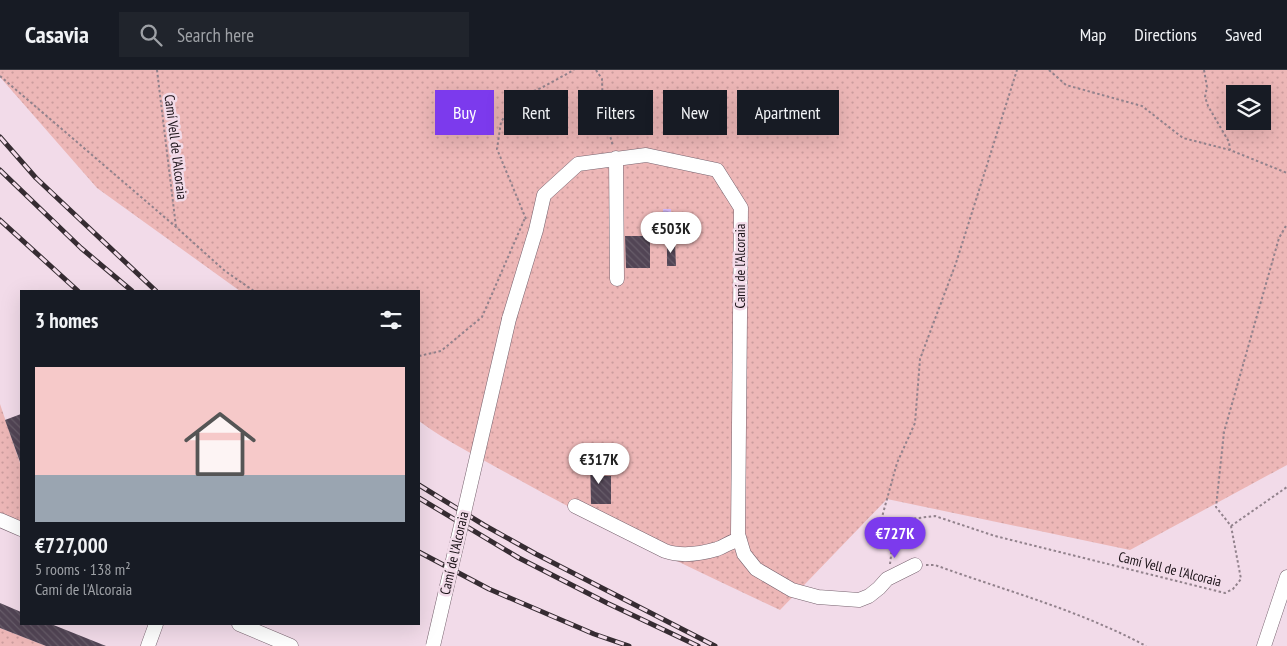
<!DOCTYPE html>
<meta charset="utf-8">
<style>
:root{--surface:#171b24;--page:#20242c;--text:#f1f3f6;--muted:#9ea1a6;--line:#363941;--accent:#7c3aed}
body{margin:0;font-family:"PT Sans Narrow",sans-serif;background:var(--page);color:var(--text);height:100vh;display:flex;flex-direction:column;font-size:19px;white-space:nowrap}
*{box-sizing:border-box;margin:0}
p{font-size:16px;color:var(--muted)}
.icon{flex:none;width:28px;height:28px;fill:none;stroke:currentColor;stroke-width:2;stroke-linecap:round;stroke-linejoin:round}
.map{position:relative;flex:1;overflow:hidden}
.drawer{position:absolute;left:20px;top:220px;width:400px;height:335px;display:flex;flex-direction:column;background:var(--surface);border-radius:0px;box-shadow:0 5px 20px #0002}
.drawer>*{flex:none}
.banner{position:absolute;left:435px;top:20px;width:475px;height:45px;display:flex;gap:10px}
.tools{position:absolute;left:1226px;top:15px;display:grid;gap:10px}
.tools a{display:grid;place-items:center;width:45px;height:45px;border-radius:0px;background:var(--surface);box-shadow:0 5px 20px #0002;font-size:25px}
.price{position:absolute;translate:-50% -42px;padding:0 11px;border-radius:18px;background:#fff;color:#222;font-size:16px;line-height:32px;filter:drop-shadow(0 1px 2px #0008)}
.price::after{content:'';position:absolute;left:50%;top:30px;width:15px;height:11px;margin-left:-8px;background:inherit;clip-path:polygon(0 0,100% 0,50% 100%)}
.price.active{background:var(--accent);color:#fff}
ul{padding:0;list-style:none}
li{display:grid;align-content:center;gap:10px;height:265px;padding:0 15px}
li span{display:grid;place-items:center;height:155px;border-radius:0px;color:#555}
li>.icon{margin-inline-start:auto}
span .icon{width:90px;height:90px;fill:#fffc;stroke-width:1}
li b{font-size:21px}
h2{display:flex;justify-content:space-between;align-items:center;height:60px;padding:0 15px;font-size:21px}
.pill{padding:0 18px;border-radius:0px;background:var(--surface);box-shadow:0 5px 20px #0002;font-size:18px;line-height:45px}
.pill.active{background:var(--accent);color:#fff}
header{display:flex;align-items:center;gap:30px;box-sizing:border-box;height:70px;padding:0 25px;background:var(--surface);border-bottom:1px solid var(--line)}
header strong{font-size:24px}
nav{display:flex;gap:28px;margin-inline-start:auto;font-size:18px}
.search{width:350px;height:45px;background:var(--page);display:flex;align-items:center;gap:12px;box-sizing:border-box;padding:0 18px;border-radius:0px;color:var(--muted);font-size:19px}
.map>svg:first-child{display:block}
.grass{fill:url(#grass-dots);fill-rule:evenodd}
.water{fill:url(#water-waves)}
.building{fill:url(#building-back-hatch)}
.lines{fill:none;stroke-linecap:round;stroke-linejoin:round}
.minor-casing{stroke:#76626e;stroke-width:15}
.path{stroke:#92828c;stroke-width:2;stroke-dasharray:2.5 2.5;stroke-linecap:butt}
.minor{stroke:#fff;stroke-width:14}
.rail-casing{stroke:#362c32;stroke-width:5}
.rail{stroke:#f2dbe9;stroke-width:3;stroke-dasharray:9;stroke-linecap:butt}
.minor-bridge-casing{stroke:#76626e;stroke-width:15;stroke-linecap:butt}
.minor-bridge{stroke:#fff;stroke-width:14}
.labels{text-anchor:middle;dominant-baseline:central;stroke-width:5;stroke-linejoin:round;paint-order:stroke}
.street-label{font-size:14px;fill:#191116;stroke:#f2dbe9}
</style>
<header>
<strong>Casavia</strong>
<div class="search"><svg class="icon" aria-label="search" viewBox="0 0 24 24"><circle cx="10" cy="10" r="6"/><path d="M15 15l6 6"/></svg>Search here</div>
<nav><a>Map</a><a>Directions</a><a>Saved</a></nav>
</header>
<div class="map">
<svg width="1287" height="576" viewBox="0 0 1287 576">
<defs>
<pattern id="grass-dots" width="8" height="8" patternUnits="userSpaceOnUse" patternTransform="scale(1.25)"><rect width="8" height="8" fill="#edb7b7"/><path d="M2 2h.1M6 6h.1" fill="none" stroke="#cb9c9d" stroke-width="1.8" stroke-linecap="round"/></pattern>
<pattern id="water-waves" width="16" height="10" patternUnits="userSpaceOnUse" patternTransform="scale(1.25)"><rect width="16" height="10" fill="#d5bbfc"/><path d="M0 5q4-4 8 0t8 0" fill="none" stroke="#b6a0d7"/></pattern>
<pattern id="building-back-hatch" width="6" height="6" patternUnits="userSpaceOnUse" patternTransform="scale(1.25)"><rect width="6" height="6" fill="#524555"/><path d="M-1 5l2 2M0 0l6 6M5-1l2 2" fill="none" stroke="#675c69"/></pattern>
</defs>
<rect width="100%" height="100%" fill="#f2dbe9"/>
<path class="grass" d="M0,0H1287V395L1130,480L887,429L780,540C690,498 600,455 514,407C482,389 449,373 419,351V221H240L97,118L0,7ZM1235,24H1262V51H1235Z
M0,334L21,396V453L0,444Z
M0,558L46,576H0Z"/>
<path class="water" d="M663,139H671V156L667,158L663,156Z"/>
<path class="building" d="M625,166H650V198H626Z
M667,172H675L676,196H667Z
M21,344V392H20L5,350Z
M590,388H599L600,406H611V434H591Z
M0,533L21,542V554H51L106,576H46L0,558Z"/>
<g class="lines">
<defs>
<path id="minor" d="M616,88L617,209
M509,249L536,160L544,125L578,94L646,85L717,100L741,138L738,464L744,484L756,499L792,520L818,527L859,530L869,526L879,518L887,509L915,495
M575,436L665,481C682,487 700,484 717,479C726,476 728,472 739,470
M0,450L21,459
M239,554L291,576
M148,576L156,554
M1264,576L1287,507"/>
</defs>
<use href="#minor" class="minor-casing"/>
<path class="path" d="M157,0L176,157
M596,0L602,9L603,42L613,76
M1049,0L1066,15L1142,36L1183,68L1230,80L1287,103
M1204,0L1207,17L1205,27L1208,36L1229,72L1230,80
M0,6L176,157L225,201L254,221
M526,149L497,79L501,52L517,28L541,18L574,0
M419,286L441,281L482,247L525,148
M1231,456L1287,417
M891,478L877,465L897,393L915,353L920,289L956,193L1017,0
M890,494L893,470L910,449L935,446L995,466L1225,523L1233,519L1241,509L1231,456L1216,437L1224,362L1279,168L1287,154
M926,495H935C1006,521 1079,540 1146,576"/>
<use href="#minor" class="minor"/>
<defs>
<path id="rail" d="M0,67L36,108L156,221
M0,100L81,178L132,221
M0,150L78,221
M419,415L484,455L536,484L715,576
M419,428L519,488L607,533L698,576
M419,482L489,519L594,564L629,576"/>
</defs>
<use href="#rail" class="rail-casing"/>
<use href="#rail" class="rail"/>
<defs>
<path id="minor-bridge" d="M433,576L509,249"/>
</defs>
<use href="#minor-bridge" class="minor-bridge-casing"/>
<use href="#minor-bridge" class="minor-bridge"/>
</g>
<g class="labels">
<g class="street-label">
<text transform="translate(176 77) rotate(83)">Camí Vell de l'Alcoraia</text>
<text transform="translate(740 196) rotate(-90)">Camí de l'Alcoraia</text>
<text transform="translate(454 483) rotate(-77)">Camí de l'Alcoraia</text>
<text transform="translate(1170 499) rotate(14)">Camí Vell de l'Alcoraia</text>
</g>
</g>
</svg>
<div class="tools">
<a><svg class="icon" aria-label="layers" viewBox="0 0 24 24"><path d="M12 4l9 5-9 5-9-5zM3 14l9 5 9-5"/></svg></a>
</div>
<b class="price" style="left:671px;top:184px">€503K</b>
<b class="price" style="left:599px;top:415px">€317K</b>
<b class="price active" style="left:895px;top:489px">€727K</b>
<div class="banner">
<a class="pill active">Buy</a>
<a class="pill">Rent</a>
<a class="pill">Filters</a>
<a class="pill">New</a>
<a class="pill">Apartment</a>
</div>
<section class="drawer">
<h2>3 homes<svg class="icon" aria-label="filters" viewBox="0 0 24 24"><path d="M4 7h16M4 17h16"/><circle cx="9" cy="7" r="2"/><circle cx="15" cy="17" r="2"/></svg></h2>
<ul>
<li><span style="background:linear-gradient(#f6c9c9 70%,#9aa5b1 0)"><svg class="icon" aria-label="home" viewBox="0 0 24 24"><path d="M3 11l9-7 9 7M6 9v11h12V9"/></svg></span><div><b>€727,000</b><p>5 rooms · 138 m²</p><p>Camí de l'Alcoraia</p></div></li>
</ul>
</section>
</div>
